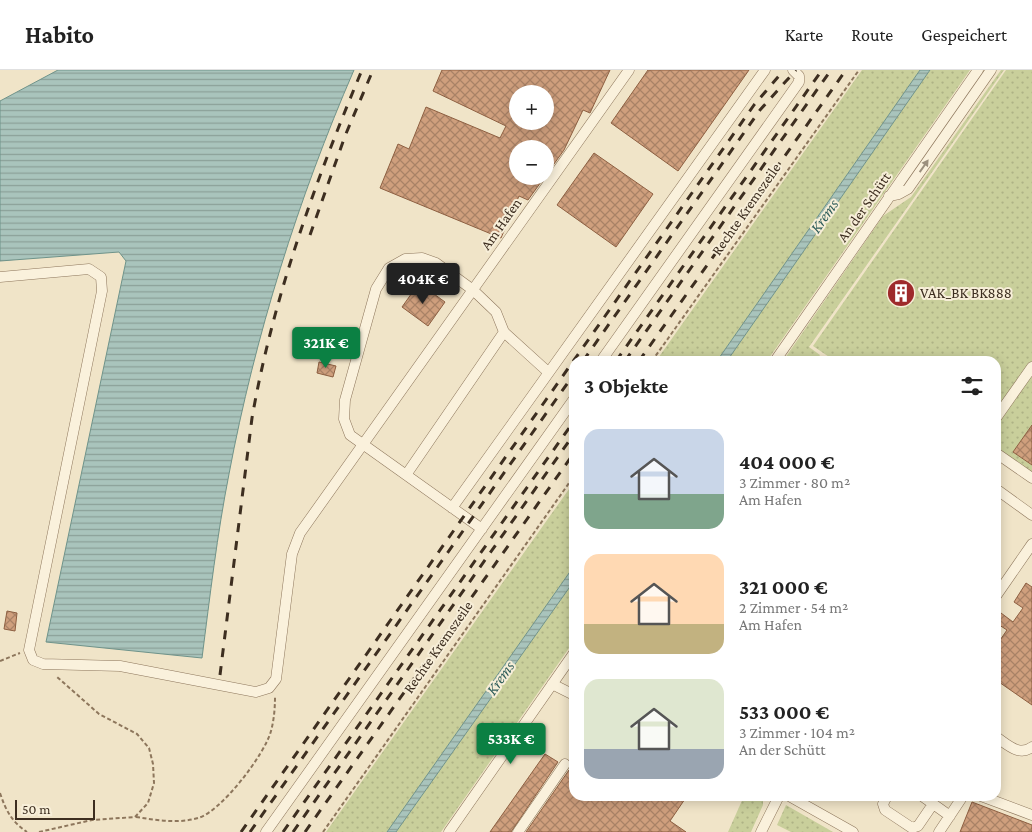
<!DOCTYPE html>
<html lang="de">
<meta charset="utf-8">
<style>
:root{--surface:#fff;--page:#f2f2f2;--text:#222;--muted:#767676;--line:#e0e0e0;--accent:#0b8043}
body{margin:0;font-family:"Crimson Pro",serif;background:var(--page);color:var(--text);height:100vh;display:flex;flex-direction:column;font-size:19px;white-space:nowrap}
*{box-sizing:border-box;margin:0}
p{font-size:16px;color:var(--muted)}
.icon{flex:none;width:28px;height:28px;fill:none;stroke:currentColor;stroke-width:2;stroke-linecap:round;stroke-linejoin:round}
.map{position:relative;flex:1;overflow:hidden}
.details{position:absolute;left:569px;top:286px;width:432px;height:445px;display:flex;flex-direction:column;background:var(--surface);border-radius:15px;box-shadow:0 2px 12px #0003}
.details>*{flex:none}
.buttons{position:absolute;left:509px;top:15px;display:grid;gap:10px}
.buttons a{display:grid;place-items:center;width:45px;height:45px;border-radius:50%;background:var(--surface);box-shadow:0 2px 12px #0003;font-size:25px}
.scale{position:absolute;left:15px;bottom:12px;width:80px;box-sizing:border-box;padding-left:5px;border:2px solid #3d2e20;border-top:0;font-size:14px;line-height:18px;white-space:nowrap;color:#3d2e20;-webkit-text-stroke:4px #f7eed8;paint-order:stroke}
.price{position:absolute;translate:-50% -42px;padding:0 11px;border-radius:5px;background:var(--accent);color:#fff;font-size:16px;line-height:32px;filter:drop-shadow(0 1px 2px #0008)}
.price::after{content:'';position:absolute;left:50%;top:30px;width:15px;height:11px;margin-left:-8px;background:inherit;clip-path:polygon(0 0,100% 0,50% 100%)}
.price.on{background:#222;color:#fff}
ul{padding:0;list-style:none}
li{display:flex;align-items:center;gap:15px;height:125px;padding:0 15px}
li span{display:grid;place-items:center;flex:none;width:140px;height:100px;border-radius:15px;color:#555}
li>.icon{margin-inline-start:auto}
span .icon{width:60px;height:60px;fill:#fffc;stroke-width:1}
li b{font-size:21px}
h2{display:flex;justify-content:space-between;align-items:center;height:60px;padding:0 15px;font-size:21px}
header{display:flex;align-items:center;gap:30px;box-sizing:border-box;height:70px;padding:0 25px;background:var(--surface);border-bottom:1px solid var(--line)}
header strong{font-size:24px}
nav{display:flex;gap:28px;margin-inline-start:auto;font-size:18px}
.map>svg:first-child{display:block}
.grass{fill:url(#grass-dots)}
.water{fill:url(#water-rules);stroke:#6f938a}
.building{fill:url(#building-cross-hatch);stroke:#8d5f41;fill-rule:evenodd}
.lines{fill:none;stroke-linecap:round;stroke-linejoin:round}
.minor-casing{stroke:#8d765c;stroke-width:11}
.path{stroke:#8d765c;stroke-width:2;stroke-dasharray:4 2.5;stroke-linecap:butt}
.minor{stroke:#faf1dc;stroke-width:10}
.rail{stroke:#3d2e20;stroke-width:3;stroke-dasharray:9 9;stroke-linecap:butt}
.oneway{fill:#9c907e}
.labels{text-anchor:middle;dominant-baseline:central;stroke-width:4;stroke-linejoin:round;paint-order:stroke}
.street-label{font-size:15px;fill:#3d2e20;stroke:#f7eed8}
.poi-label{font-size:15px;fill:#3d2e20;stroke:#f7eed8;text-anchor:start}
.water-label{font-size:16px;font-style:italic;fill:#2f5d5a;stroke:#f7eed8}
</style>
<header>
<strong>Habito</strong>
<nav><a>Karte</a><a>Route</a><a>Gespeichert</a></nav>
</header>
<div class="map">
<svg width="1032" height="762" viewBox="0 0 1032 762">
<defs>
<pattern id="grass-dots" width="8" height="8" patternUnits="userSpaceOnUse" patternTransform="scale(1.25)"><rect width="8" height="8" fill="#c9cf9b"/><path d="M2 2h.1M6 6h.1" fill="none" stroke="#aeb285" stroke-width="1.8" stroke-linecap="round"/></pattern>
<pattern id="water-rules" width="6" height="5" patternUnits="userSpaceOnUse" patternTransform="scale(1.25)"><rect width="6" height="5" fill="#a9c4bc"/><path d="M0 2.5h6" fill="none" stroke="#8ba098"/></pattern>
<pattern id="building-cross-hatch" width="8" height="8" patternUnits="userSpaceOnUse" patternTransform="scale(1.25)"><rect width="8" height="8" fill="#cf9f7d"/><path d="M0 0l8 8M0 8l8-8" fill="none" stroke="#a98266"/></pattern>
</defs>
<rect width="100%" height="100%" fill="#f0e4c8"/>
<path class="grass" d="M862,0H920L717,291H656Z
M930,0H970L767,291H727Z
M1001,0H1004L809,277L820,285L816,291H783L883,146L911,127Z
M1006,0H1032V291L996,341V291H835L813,276Z
M1032,305V355L1013,382L1032,395V403L996,378V356Z
M574,412V496L387,762H326Z
M574,511V571L441,762H396Z
M744,726H763V735L751,762H728Z
M786,735L833,762H791L777,755Z"/>
<path class="water" d="M58,0H354C298,129 255,266 229,404C217,465 210,526 202,588L46,572L126,191L119,182L0,191V31Z
M920,0H930L727,291H717Z
M574,496V511L396,762H387Z"/>
<path class="building" d="M442,0H610L590,43L583,40L564,80L528,130L519,126L501,168L380,118L398,74L409,79L426,37L500,68L506,56L433,21ZM518,24H545V51H518ZM518,79H545V106H518Z
M648,0H749L678,101L611,53Z
M594,83L653,124L616,177L557,135Z
M419,213L445,232L428,256L402,237Z
M319,292L336,296L333,307L317,303Z
M1032,355V395L1013,382Z
M1026,513L1032,517V635L996,610V576L1007,560L996,553V550L1001,543L1013,552L1023,538L1014,532Z
M7,541L17,543L15,561L4,559Z
M545,684L558,692L511,762H490Z
M569,700L574,704V726H687L670,751L686,762H526Z
M972,732L1032,755V762H960Z"/>
<g class="lines">
<defs>
<path id="minor" d="M889,126L899,124L908,119L991,0
M0,207L89,199L101,207L102,221L29,580L33,590L43,594L120,596L256,622L269,618L276,609L292,484L300,463L629,0
M601,291L799,12V6L793,0
M775,291L978,0
M996,348L1032,297
M996,383L1032,408
M406,405L504,262
M996,419L1032,445
M452,438L765,0
M482,459L350,365L344,349L345,330L376,219L389,198L405,189L422,188L436,193L473,220L496,242L504,262L548,302
M996,526L1032,474
M552,614L574,625
M996,667C1007,674 1019,687 1032,677
M789,726L853,762
M887,726L883,734L885,740L912,758L918,756L933,734
M922,726L950,746
M981,726L1032,745
M266,762L574,329
M449,762L574,583
M518,762L565,694
M761,762L779,726
M939,762L963,726"/>
</defs>
<use href="#minor" class="minor-casing"/>
<path class="path" d="M652,291L859,0
M0,591L20,583
M0,723C6,741 12,752 27,762
M136,747C157,750 177,754 198,748C221,742 265,684 271,661C274,650 275,638 275,627
M39,762L92,750L135,747L148,733L154,713L153,694L149,678L137,664L99,644L56,606
M323,762L574,406"/>
<use href="#minor" class="minor"/>
<path class="rail" d="M310,165L345,66L373,0
M583,291L760,40L796,0
M616,291L822,0
M625,291L831,0
M639,291L846,0
M220,605L252,348C273,228 315,112 362,0
M241,762L754,35L784,0
M250,762L574,304
M283,762L574,351
M293,762L574,364
M305,762L574,383"/>
</g>
<defs><path id="oneway-solid" d="M-6-.8H1V-3.2L6.5 0L1 3.2V.8H-6Z" transform="scale(1.25)"/></defs>
<use class="oneway" href="#oneway-solid" transform="translate(924 96) rotate(-55)"/>
<defs>
<symbol id="building-disc" viewBox="-11 -11 22 22"><circle r="9.5" fill="#9e2a2b" stroke="#f7eed8"/><path d="M-4-6H4V6H1V3H-1V6H-4ZM-2.5-4.3h1.7v1.8h-1.7ZM.8-4.3h1.7v1.8H.8ZM-2.5-1h1.7V.8h-1.7ZM.8-1h1.7V.8H.8Z" fill="#fff"/></symbol>
</defs>
<g fill-rule="evenodd">
<use href="#building-disc" x="885" y="207" width="32" height="32"/>
</g>
<g class="labels">
<g class="street-label">
<text transform="translate(864 137) rotate(-55)">An der Schütt</text>
<text transform="translate(746 139) rotate(-55)">Rechte Kremszeile</text>
<text transform="translate(501 154) rotate(-55)">Am Hafen</text>
<text transform="translate(438 577) rotate(-55)">Rechte Kremszeile</text>
</g>
<g class="poi-label">
<text x="920" y="223">VAK_BK BK888</text>
</g>
<g class="water-label">
<text transform="translate(824 146) rotate(-55)">Krems</text>
<text transform="translate(500 608) rotate(-55)">Krems</text>
</g>
</g>
</svg>
<div class="buttons">
<a>+</a>
<a>−</a>
</div>
<div class="scale">50 m</div>
<b class="price on" style="left:423px;top:235px">404K €</b>
<b class="price" style="left:326px;top:299px">321K €</b>
<b class="price" style="left:511px;top:695px">533K €</b>
<section class="details">
<h2>3 Objekte<svg class="icon" aria-label="filters" viewBox="0 0 24 24"><path d="M4 7h16M4 17h16"/><circle cx="9" cy="7" r="2"/><circle cx="15" cy="17" r="2"/></svg></h2>
<ul>
<li><span style="background:linear-gradient(#c9d6e8 65%,#7fa58c 0)"><svg class="icon" aria-label="home" viewBox="0 0 24 24"><path d="M3 11l9-7 9 7M6 9v11h12V9"/></svg></span><div><b>404 000 €</b><p>3 Zimmer · 80 m²</p><p>Am Hafen</p></div></li>
<li><span style="background:linear-gradient(#ffd9b3 70%,#c2b280 0)"><svg class="icon" aria-label="home" viewBox="0 0 24 24"><path d="M3 11l9-7 9 7M6 9v11h12V9"/></svg></span><div><b>321 000 €</b><p>2 Zimmer · 54 m²</p><p>Am Hafen</p></div></li>
<li><span style="background:linear-gradient(#dfe7d0 70%,#9aa5b1 0)"><svg class="icon" aria-label="home" viewBox="0 0 24 24"><path d="M3 11l9-7 9 7M6 9v11h12V9"/></svg></span><div><b>533 000 €</b><p>3 Zimmer · 104 m²</p><p>An der Schütt</p></div></li>
</ul>
</section>
</div>
